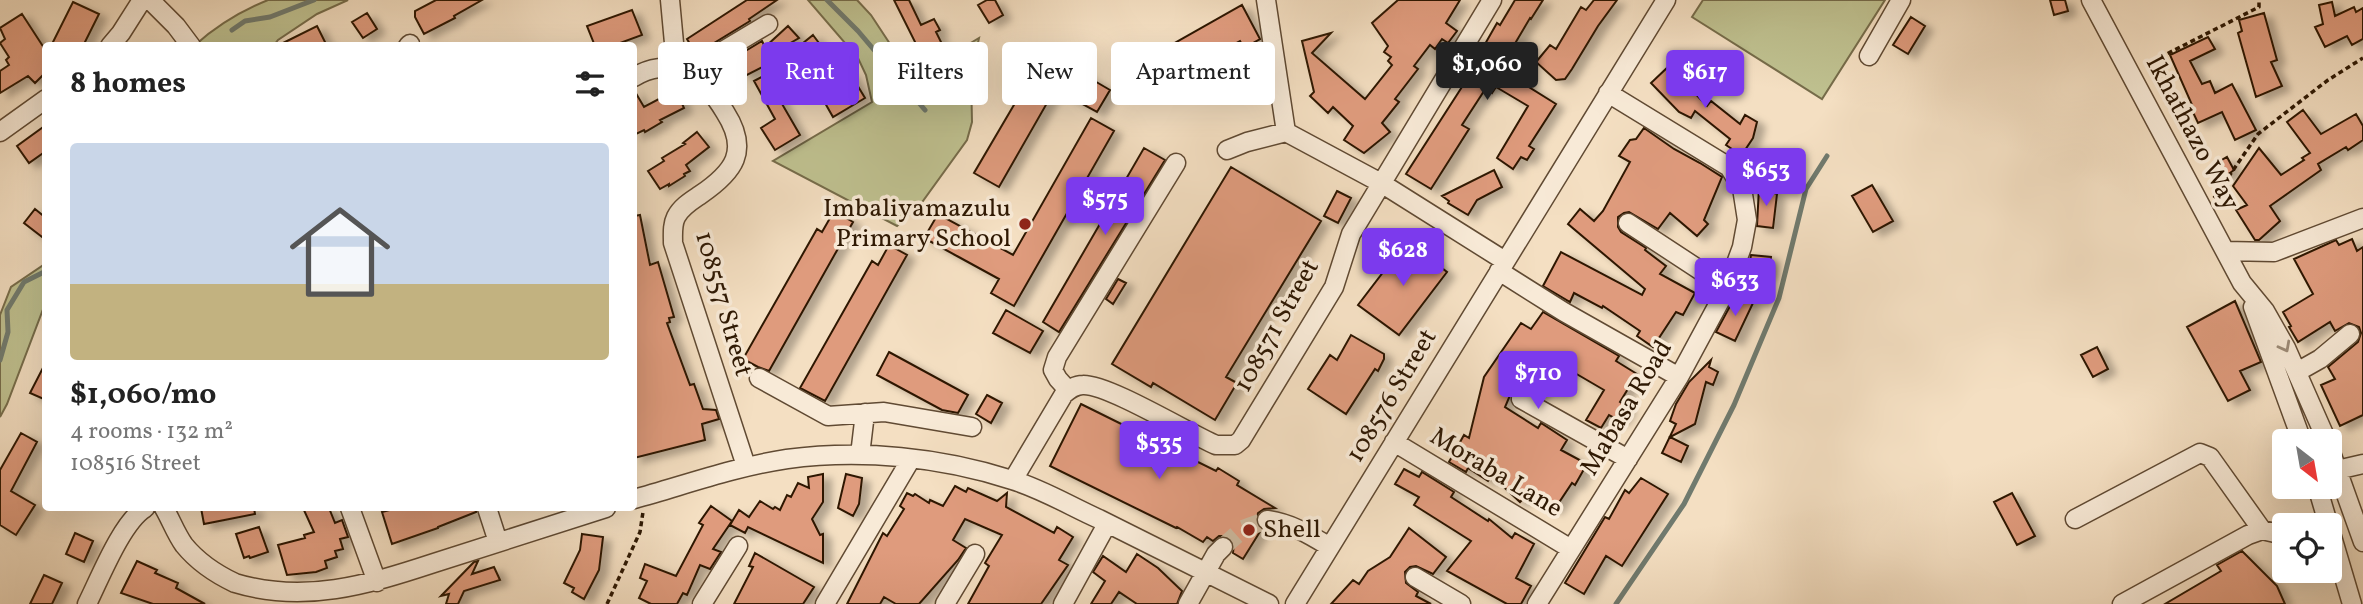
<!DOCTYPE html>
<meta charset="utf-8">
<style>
:root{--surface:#fff;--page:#f6f6f6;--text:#222;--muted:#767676;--accent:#7c3aed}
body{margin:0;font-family:Vollkorn,serif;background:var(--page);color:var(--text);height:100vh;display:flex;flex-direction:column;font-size:26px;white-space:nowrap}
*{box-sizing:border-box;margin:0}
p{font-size:23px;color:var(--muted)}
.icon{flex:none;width:38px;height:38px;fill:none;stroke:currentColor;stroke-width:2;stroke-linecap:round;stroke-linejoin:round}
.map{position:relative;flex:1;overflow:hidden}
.side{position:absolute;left:42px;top:42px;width:595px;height:469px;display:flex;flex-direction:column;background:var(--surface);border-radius:7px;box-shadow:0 7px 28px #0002}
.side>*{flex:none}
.hud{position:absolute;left:658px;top:42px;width:665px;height:63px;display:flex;gap:14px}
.needle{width:46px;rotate:149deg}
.fabs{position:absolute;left:2272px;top:429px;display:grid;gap:14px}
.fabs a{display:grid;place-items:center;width:70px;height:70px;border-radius:7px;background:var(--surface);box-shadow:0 7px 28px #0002;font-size:35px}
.price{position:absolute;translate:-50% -60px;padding:0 16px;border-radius:7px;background:var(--accent);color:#fff;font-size:23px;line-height:46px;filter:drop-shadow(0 2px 4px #0008)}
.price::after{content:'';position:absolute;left:50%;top:42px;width:21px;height:16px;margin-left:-10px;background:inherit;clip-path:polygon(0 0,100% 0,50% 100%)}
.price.current{background:#222;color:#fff}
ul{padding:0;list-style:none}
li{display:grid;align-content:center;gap:14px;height:371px;padding:0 28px}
li span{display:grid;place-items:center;height:217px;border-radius:7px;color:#555}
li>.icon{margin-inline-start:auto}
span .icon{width:126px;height:126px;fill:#fffc;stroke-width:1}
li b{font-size:30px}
h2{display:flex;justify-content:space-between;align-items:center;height:84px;padding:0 28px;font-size:30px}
.pill{padding:0 24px;border-radius:7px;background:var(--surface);box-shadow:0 7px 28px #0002;font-size:24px;line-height:63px}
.pill.current{background:var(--accent);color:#fff}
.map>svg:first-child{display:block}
.green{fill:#bfc190;stroke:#766c4a;stroke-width:2}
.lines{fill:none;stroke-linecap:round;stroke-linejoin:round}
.stream{stroke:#707a6e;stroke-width:5}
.building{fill:#df9b7d;stroke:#2e1803;stroke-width:2;filter:url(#shadow)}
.minor-tunnel{stroke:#ccb79c;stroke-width:18;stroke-dasharray:18 9;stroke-linecap:butt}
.minor-casing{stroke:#604a33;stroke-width:21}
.path{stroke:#2e1803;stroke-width:3.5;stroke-dasharray:5 3.5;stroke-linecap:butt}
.minor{stroke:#f8ead7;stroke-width:18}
.oneway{stroke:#9d8c78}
.poi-dot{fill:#8f2418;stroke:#f8ead7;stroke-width:2.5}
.labels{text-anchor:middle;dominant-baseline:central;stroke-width:7;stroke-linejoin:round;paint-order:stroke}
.street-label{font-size:26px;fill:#2e1803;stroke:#f8ead7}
.poi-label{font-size:26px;fill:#2e1803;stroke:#f8ead7;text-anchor:end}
</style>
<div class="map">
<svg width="2363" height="604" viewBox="0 0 2363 604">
<defs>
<filter id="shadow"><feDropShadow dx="8" dy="4.5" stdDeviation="3.5" flood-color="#0004"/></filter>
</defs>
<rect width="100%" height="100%" fill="#f4dfc2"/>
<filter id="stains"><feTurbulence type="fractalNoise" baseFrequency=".00286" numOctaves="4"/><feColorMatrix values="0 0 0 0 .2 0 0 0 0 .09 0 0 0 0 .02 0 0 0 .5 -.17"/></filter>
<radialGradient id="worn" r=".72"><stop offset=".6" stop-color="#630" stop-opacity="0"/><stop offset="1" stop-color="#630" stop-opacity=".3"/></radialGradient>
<path class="green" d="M268,0H348L317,14L278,40L274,45L194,46C216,26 241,11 268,0Z
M808,0H857L871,15L898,56L908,63L929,68L979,38L971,75L972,122L967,140L920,205L897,226L773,161L872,102L866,75L858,58Z
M1703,0H1885L1822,99L1692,17Z
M45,264V304L7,404L0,417V315L11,287Z"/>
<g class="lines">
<path class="stream" d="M827,0L858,31L925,110
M232,30L245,21L270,17L314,0
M0,360L8,332L7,310L24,282L46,271
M1616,604L1684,504L1734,405L1779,298L1806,189L1827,156"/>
</g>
<path class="building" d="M436,0H482L454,16L455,18L424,34L415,17V11Z
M747,0H777L749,19L750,21L696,54L687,39Z
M894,0H909L921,25L934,19L940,30L936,32L943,46L933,51L936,56L925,62Z
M987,0H995L1003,15L989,23L978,5Z
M1398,0H1460L1446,23L1457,31L1448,43L1442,39L1435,49L1430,45L1414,66L1418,69L1395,99L1399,102L1382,123L1390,132L1364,153L1344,140L1353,126L1333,107L1328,113L1310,96L1314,92L1302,41L1331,33L1312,53L1365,99L1392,65L1388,61L1391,57L1384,52L1388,46L1372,23Z
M1515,0H1543L1531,19L1530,18L1500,69L1556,104L1529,146L1534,149L1527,160L1521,157L1513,169L1497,158L1528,106L1496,87L1492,93L1486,88L1462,125L1469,129L1431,189L1406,174L1469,76L1465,73L1486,45L1485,44L1497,23L1500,25Z
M1594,0H1617L1598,26L1572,69L1565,79L1556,80L1536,62L1550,45L1556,49L1581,7L1586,10Z
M2050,0H2065L2068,11L2054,15Z
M73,2L99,14L83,46H51Z
M2332,2L2335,16L2354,7L2356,12L2363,8V39L2352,45L2347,36L2325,47L2315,27L2323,24L2319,5Z
M1242,5L1260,39L1244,48L1240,41L1201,62L1199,69L1183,78L1166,48Z
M632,10L642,35L612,46H595L587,26Z
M367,13L377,29L363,38L352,22Z
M2264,13L2277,60L2271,62L2282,86L2256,97L2238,33L2242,31L2239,20Z
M22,14L46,51V72L35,83L28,76L0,93V71L9,65L6,60L9,57L0,43L5,39L0,28Z
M1911,17L1925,26L1908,54L1893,45Z
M317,26L327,46H277Z
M788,26L799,38L766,57L770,63L745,76L734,58L762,41L765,47Z
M813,35L822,47L826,44L846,75L850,73L865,98L833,117L821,96L829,89L797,48Z
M2208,37L2215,49L2190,61L2202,84L2210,81L2215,93L2232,84L2256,130L2235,140L2222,112L2198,123L2191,108L2193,107L2170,55Z
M1045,52L1110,90L1097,112L1055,89L999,187L974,173Z
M1669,66L1707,106L1711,101L1740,124L1745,115L1757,122L1753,138L1743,153H1738L1726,145L1730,139L1695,111L1691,118L1679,112L1651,83Z
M769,73L782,95L778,97L800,135L775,150L761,128L775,119L754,81Z
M634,90L644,107L676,90L684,108L660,120L662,122L645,132L644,130L634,135Z
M2303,110L2321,134L2356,114L2363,126V140L2348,150L2346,147L2318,164L2321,170L2270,206L2280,221L2259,240H2255L2236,210L2247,205L2233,186L2259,148L2281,175L2304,160L2302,158L2310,153L2287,122Z
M1091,118L1114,131L1014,306L991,293L999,279L924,238L938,214L1013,255Z
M46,125V151L29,163L17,146Z
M1644,128L1674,149L1700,163L1722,177L1704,220L1708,224L1697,236L1670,213L1658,229L1629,212L1624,213L1618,217V227L1621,232L1646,248L1645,250L1666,266L1660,274L1695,293L1683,315L1676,312L1653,347L1637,336L1640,331L1603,306L1602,308L1574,293L1570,302L1543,286L1561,252L1642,295L1645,289L1568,224L1580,209L1594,221L1603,211L1630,162L1619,156L1630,140L1636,139Z
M697,132L709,147L686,165L690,171L684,174L685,176L669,186V184L660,189L648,171L664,161L662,158L685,144L683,143Z
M1144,148L1165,160L1059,332L1043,322Z
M2227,157L2234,170L2223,178L2213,165Z
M1231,167L1321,221L1226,377L1237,383L1215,420L1153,383L1151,387L1112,364Z
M1494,170L1502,187L1477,200L1468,215L1448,203L1449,201L1442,196Z
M1872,185L1893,221L1873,232L1852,196Z
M1759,187L1777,194L1773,228L1757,226Z
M1337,191L1351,198L1338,223L1324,216Z
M35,209L46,218V240L24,223Z
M834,211L853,222L769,371L758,367L743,359L817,229L822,232Z
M640,215L650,265L658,262L674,317L669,318L670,322L667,323L690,385L694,384L703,409L716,410L719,419L702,424L705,440L634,458V216Z
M2352,239L2357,251L2363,247V415L2340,426L2321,385L2335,379L2328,367L2358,342L2361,333L2359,327L2349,323L2335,331L2330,322L2298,342L2289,327L2291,326L2283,312L2313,294L2294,259L2336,240L2339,245Z
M1407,241L1447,272L1399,335L1358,305Z
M889,245L907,255L825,401L800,388L872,261L878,265Z
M1751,255L1771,257L1769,275L1748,273Z
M1118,279L1126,283L1113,304L1106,299Z
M1736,295L1753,303L1735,341L1716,332Z
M2235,301L2261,362L2240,371L2250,390L2228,401L2187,327Z
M1006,310L1043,331L1030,353L993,333Z
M1543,312L1619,356L1616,361L1637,374L1620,402L1628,407L1620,421L1609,415L1601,428L1586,420L1604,390L1568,369L1562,378L1553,372L1538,395L1518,382L1511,393L1505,407L1538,428L1541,423L1567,440L1561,450L1587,464L1575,485L1572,483L1554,510L1529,493L1520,502L1492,476L1488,481L1468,468L1466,472L1449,462L1464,435L1469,438L1484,377L1521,323L1531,329Z
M1351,335L1384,354V359L1378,371L1375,369L1346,414L1308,389L1330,355L1337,360Z
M2097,347L2108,369L2093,377L2081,355Z
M889,352L968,395L958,413L942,410L877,375Z
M1711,360L1709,367L1718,372L1713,385L1706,382L1695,424L1670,437L1688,446L1681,462L1662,453L1676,424L1670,421L1676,404L1689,382Z
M46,362V400L30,393Z
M987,395L1002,403L991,423L976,414Z
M1081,404L1216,471L1218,468L1239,481L1237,485L1275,508L1264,509L1258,513L1256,523L1261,530L1243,559L1233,553L1234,543L1227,536H1219L1213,541L1207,537L1203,542L1177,527L1176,528L1050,466Z
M21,433L37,442L11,491L35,505L16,535L0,525V470Z
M1404,469L1419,477L1422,472L1454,492L1451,497L1488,521L1489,519L1512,538L1515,533L1534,544L1516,578L1531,586L1521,604H1507L1447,571L1471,541L1414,505L1419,497L1395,484Z
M823,474V502L812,519L820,535L823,534V563L748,527L745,533L730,525L739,510L749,517L760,501L773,509L775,507L780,510L787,495L791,497L798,483L809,488L808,477Z
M846,474L862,478L859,504L853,516L838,508Z
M1641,478L1668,494L1622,566L1606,556L1584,594L1565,583L1605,517L1609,519L1625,490L1629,493Z
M955,486L966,492L968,488L997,501L1007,493L1006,507L1054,533L1057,527L1073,537L1059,560L1068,565L1041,604H968L989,566L985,563L1002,535L965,519L953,540L966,548L958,560L919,604H896L884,597L880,604H847L883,533L887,536L904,509L900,506L907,493L913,496L915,494L929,503L930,500L943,506Z
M2012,493L2035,536L2017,545L1994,502Z
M711,506L732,521L713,549L721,552L710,569L700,565L687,595L683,593L677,604H651L639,598L647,581L640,578L645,564L676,576L703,525L699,523Z
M201,508H254L255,514L204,524Z
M303,508H329L335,523L342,520L348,537L340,539L343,549L335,551L337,557L325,561L327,568L316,572L287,575L278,545L305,538L304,535L314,532Z
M397,508H476V512L438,527V528L392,544L382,512Z
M259,527L268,552L250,558L249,556L244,558L236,534Z
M1409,528L1446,557L1433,574L1416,566L1410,567L1405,572L1406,583L1418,592L1416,596L1431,604H1331L1353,580L1359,584L1368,571L1390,557Z
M75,533L93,541L84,562L66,554Z
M582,534L603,537L599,570L584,599L572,592L574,588L564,583L580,550Z
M2242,551L2277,586L2285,604H2165L2221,571L2217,565Z
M755,553L814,587L803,604H734L753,567L749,566Z
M1137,554L1158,568L1182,591L1177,604H1137L1119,592L1111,604H1091L1105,581L1093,572L1103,556L1126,572Z
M137,561L157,570L155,573L178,583L176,588L205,604H153L121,593Z
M478,561L472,574L494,567L500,580L464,591L458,604H446L449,594L441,596L474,562Z
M44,575L62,583L52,604H30Z"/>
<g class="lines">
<path class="minor-tunnel" d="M1223,547L1243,529L1267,520"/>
<defs>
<path id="minor" d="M150,0L176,26L191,46
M670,0L674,43L671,66
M1266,0L1286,132
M2091,0L2242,283L2265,311L2286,348L2327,441
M110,46L121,33L142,0
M408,46L410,44
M1869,56L1901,0
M686,73L768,24
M634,77C649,68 668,64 684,72C704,81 714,94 725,112C750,151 734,172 700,195C691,201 681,207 676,217C672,225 673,234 673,243L746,466
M0,132L46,99
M1227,150L1247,142L1286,132L1381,183L1505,261
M1628,223L1727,288
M2225,251L2274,252L2363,218
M1499,271L1564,312L1679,377
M2253,307L2302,441
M2297,372L2320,359L2350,334
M759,378L828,416L884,412L972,427
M1068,390L1058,379L1053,370L1057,357L1176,163
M1521,399L1628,459
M1394,442L1571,549
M2329,447L2363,542
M860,455L865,413
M2337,470L2363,464
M1013,480L1064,394C1070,389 1075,385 1083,385C1108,384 1188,433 1216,445H1235L1241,440L1334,287L1351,234L1492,0
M2317,486L2352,604
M634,499C685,485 734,467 787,459C861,449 941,457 1012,480C1042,489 1070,506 1099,519C1156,547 1212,576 1269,604
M164,508C171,520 176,534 184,545C197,561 216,574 235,583C304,604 367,585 434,563C492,544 549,526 606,508
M350,508L377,582
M487,508L498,542
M2075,519L2200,453L2210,457L2262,530
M1267,520C1291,523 1310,535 1330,547
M1415,577L1461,604
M87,604C100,578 122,522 145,508
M702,604L738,546
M825,604L911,459
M945,604L975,554
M1063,604L1107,524
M1188,604L1216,554L1223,547
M1295,604L1666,0
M1537,604L1679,377L1727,288L1742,247L1747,220L1742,188L1729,167L1608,93
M2122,604L2248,535L2262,530L2284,535"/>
</defs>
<use href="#minor" class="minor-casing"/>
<path class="path" d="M2145,65L2259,7V0
M2214,198L2258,134L2328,80L2363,58
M607,604L640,532L643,512"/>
<use href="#minor" class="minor"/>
</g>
<defs><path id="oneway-chevron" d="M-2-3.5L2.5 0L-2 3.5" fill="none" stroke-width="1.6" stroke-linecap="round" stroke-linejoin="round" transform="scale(1.75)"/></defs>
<use class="oneway" href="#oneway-chevron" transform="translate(2285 347) rotate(62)"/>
<g class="poi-dot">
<circle cx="1025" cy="224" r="7"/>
<circle cx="1249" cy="530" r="7"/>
</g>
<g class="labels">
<g class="street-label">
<text transform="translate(2192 133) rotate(62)">Ikhathazo Way</text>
<text transform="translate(723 304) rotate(74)">108557 Street</text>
<text transform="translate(1277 326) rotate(-61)">108571 Street</text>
<text transform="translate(1392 396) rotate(-59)">108576 Street</text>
<text transform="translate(1627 408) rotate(-59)">Mabasa Road</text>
<text transform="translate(1496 473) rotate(31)">Moraba Lane</text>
</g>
<g class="poi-label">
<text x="1011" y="209">Imbaliyamazulu<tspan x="1011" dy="30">Primary School</tspan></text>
<text x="1263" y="530" text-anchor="start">Shell</text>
</g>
</g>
<rect width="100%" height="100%" filter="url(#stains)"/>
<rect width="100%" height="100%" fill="url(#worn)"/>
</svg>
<div class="fabs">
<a><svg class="needle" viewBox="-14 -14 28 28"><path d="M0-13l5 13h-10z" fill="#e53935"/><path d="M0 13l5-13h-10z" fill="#767676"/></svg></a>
<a><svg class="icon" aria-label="locate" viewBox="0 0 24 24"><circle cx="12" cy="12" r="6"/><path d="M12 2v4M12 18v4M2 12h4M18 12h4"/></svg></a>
</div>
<b class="price current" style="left:1487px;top:102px">$1,060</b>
<b class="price" style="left:1705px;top:110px">$617</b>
<b class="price" style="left:1766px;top:208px">$653</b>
<b class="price" style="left:1105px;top:237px">$575</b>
<b class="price" style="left:1403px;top:288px">$628</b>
<b class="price" style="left:1735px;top:318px">$633</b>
<b class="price" style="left:1538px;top:411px">$710</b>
<b class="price" style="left:1159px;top:481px">$535</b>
<div class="hud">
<a class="pill">Buy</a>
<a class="pill current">Rent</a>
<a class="pill">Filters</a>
<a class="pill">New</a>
<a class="pill">Apartment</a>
</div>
<section class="side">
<h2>8 homes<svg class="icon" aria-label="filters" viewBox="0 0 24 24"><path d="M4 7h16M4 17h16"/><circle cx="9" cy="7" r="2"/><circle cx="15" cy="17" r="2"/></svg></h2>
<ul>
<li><span style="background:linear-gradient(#c9d6e8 65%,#c2b280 0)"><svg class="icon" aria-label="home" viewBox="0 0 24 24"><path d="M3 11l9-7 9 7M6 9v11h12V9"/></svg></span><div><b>$1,060/mo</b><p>4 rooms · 132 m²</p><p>108516 Street</p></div></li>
</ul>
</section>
</div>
